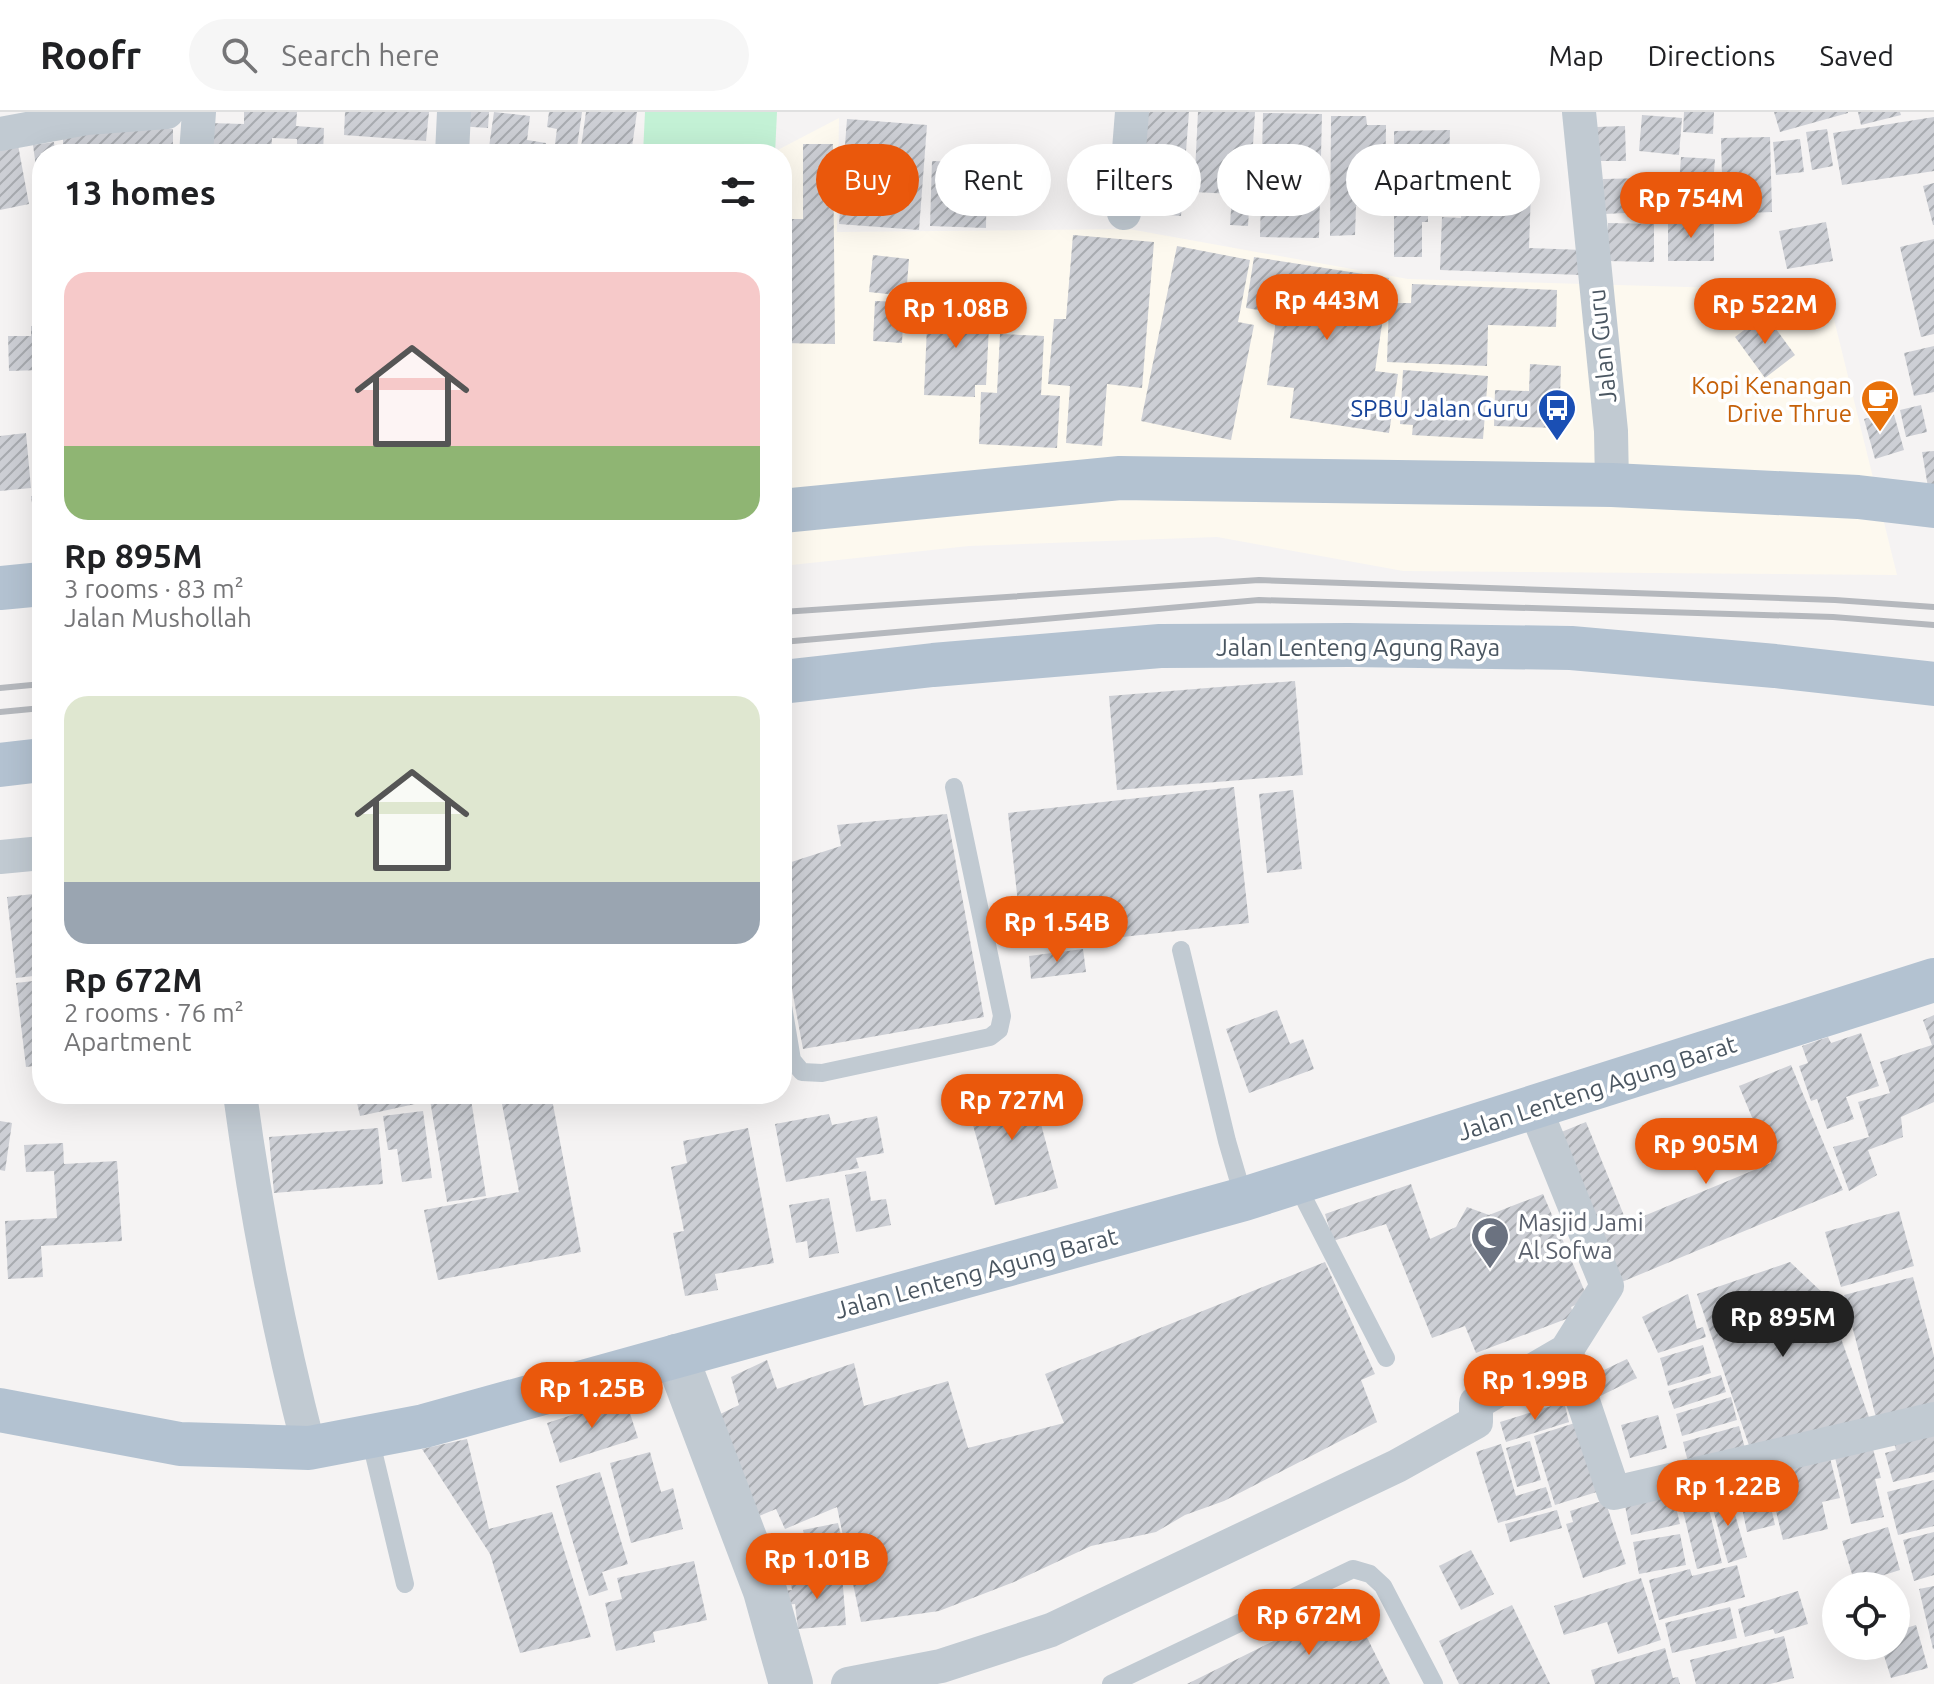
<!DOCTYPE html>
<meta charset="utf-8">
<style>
:root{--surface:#fff;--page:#f6f6f6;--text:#202124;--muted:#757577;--line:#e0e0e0;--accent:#ea580c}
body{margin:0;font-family:Ubuntu,sans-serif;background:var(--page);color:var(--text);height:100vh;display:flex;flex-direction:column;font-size:30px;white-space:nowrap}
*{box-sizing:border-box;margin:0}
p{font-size:26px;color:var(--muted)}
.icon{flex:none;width:44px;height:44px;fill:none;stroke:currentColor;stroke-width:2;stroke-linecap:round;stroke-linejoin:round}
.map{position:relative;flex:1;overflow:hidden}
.panel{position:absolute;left:32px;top:32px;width:760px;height:960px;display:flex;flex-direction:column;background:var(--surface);border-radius:32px;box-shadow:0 8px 32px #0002}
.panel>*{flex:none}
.top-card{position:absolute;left:816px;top:32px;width:760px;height:72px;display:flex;gap:16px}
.buttons{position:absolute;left:1822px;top:1460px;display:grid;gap:16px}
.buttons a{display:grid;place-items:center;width:88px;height:88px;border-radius:50%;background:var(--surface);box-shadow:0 8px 32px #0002;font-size:40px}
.price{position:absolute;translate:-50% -68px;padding:0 18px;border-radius:28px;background:var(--accent);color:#fff;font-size:26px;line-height:52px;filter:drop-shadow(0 2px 4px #0008)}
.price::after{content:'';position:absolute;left:50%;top:48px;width:24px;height:18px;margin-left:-12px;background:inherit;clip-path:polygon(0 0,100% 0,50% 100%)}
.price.active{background:#222;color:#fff}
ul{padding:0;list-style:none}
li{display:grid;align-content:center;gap:16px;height:424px;padding:0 32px}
li span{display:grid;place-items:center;height:248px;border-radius:24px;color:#555}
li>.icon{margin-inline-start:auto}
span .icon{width:144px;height:144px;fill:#fffc;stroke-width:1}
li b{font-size:34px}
h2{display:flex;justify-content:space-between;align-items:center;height:96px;padding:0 32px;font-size:34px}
.tag{padding:0 28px;border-radius:36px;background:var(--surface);box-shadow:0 8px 32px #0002;font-size:28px;line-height:72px}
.tag.active{background:var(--accent);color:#fff}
header{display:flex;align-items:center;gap:48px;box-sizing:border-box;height:112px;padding:0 40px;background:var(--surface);border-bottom:2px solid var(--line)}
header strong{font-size:38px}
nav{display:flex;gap:44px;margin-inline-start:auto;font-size:28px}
.search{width:560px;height:72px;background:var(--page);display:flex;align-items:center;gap:20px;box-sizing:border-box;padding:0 28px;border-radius:44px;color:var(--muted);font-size:30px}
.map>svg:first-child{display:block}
.commercial{fill:#fdf9ef}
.park{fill:#c3f1d5}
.building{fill:url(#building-hatch)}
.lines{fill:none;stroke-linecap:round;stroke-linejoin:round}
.service{stroke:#c1cad2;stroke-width:18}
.minor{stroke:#c1cad2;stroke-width:34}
.tertiary{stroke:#c1cad2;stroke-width:44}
.primary{stroke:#b3c2d1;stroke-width:44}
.rail{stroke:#b5b8bd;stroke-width:6}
.labels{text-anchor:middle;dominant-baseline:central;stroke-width:7;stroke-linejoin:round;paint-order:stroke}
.street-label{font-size:24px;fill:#4a5661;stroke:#fff}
.food-label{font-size:24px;fill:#c56008;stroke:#fff;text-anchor:end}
.transit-label{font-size:24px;fill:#164399;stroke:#fff;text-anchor:end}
.worship-label{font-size:24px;fill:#5b616d;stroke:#fff;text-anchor:start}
</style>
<header>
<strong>Roofr</strong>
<div class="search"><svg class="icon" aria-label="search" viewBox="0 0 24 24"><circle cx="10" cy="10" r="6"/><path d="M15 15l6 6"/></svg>Search here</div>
<nav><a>Map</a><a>Directions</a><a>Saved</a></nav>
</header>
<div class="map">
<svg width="1934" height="1572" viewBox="0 0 1934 1572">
<defs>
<pattern id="building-hatch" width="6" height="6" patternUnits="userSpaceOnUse" patternTransform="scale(2)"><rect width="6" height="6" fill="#cdcfd5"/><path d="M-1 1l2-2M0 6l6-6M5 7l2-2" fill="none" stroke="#a8abb0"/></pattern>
</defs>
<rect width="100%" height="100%" fill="#f5f3f3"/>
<path class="commercial" d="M839,6L837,120L1129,117L1408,167L1827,179L1897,463L1403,459L1217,425L969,434L782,454V42H770Z"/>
<path class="park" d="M645,0H777L775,42H643Z"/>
<path class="building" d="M244,0H297L296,14L324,16L323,42H297V27L272,26L271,42H207L208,11L244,12Z
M345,0H429L426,29L344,23Z
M460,0H489L488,16L458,14Z
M494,0L530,4L527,28L546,31L545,42H488Z
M549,0H582L577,35L555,32L557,17L547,15Z
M586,0H637L631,42H580Z
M1140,0H1189L1181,104L1143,101L1145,81L1134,80Z
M1198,0H1255L1248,114L1230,113L1232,82L1194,80Z
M1684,0H1714L1713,22L1683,20Z
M1774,0H1848V1L1780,20Z
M1858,0H1900L1901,3L1861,13Z
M1263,1L1322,2L1319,126L1260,125Z
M1642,3L1682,6L1679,43L1639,39Z
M1331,4H1366L1367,13H1386L1385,95L1356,94L1355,123L1330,124Z
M1934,5V59L1842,73L1833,21Z
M847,7L927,13L919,118L839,112Z
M1625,14L1626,49H1597L1596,15Z
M63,17H173V42H63Z
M1827,17L1833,54L1812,58L1806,20Z
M1450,18L1449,49H1441V97H1428V110H1422V145H1394V19Z
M1770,25L1772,100L1723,102L1721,26Z
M1800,27L1804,60L1776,63L1773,30Z
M54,30L55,42H42L40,84L33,33Z
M803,32H833L835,232L782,231V107H803Z
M18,33L29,92L0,98V37Z
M345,36L419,39V42H345Z
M1681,45L1715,47L1712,87L1678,85Z
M1464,48L1532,50L1529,136L1583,138L1582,163L1440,158L1442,105L1461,106Z
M932,49L987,51L986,116L930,114Z
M1646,66L1648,100L1604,102L1603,67Z
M1934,71V113H1933L1923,74Z
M1714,107V149H1668V108Z
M1826,110L1833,149L1787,157L1779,119Z
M1608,111L1654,112V150L1607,149Z
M1073,123L1154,130L1142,276L1107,272L1102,334L1066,331L1070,274L1048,272L1054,207H1066Z
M1934,127V222L1921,225L1900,135Z
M1177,134L1250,148L1238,210L1254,213L1231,328L1141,309Z
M873,143L909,147L906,184L869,180Z
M1254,145L1389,166L1375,259L1398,262L1389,321L1290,306L1294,276L1267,273L1277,201L1246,196Z
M1412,172L1557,178L1556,215L1488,213L1487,254L1387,250L1389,191H1411Z
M875,189L904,190L902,231L873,229Z
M928,191L990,195L986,273H975V285L924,283Z
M1765,202L1795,243L1765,266L1735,225Z
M42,213V258L9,259L8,224H31V214Z
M1000,222L1044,224L1041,283L1060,284L1057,336L979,332L981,280L997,281Z
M1934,234V280L1914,284L1904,241Z
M1530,252L1561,254L1559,316L1494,314L1495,278L1529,279Z
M1403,258L1488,264L1483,327L1412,323L1413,313L1400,312Z
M1921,293L1927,320L1906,325L1900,298Z
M1893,299L1904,338L1875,347L1864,307Z
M26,321L31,376L0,379V324Z
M1934,339V374L1928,375L1922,340Z
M42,383V432L38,433L31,384Z
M1295,569L1303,663L1117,678L1109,584Z
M1234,675L1249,811L1023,836L1008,701Z
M1293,678L1302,757L1267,761L1259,682Z
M947,702L984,905L803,937L782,823V753L841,734L837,713Z
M42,781V863L16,866L7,785Z
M1083,837L1086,860L1031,867L1029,844Z
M42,868V953L26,955L16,871Z
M1277,898L1290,932L1303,927L1314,957L1249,981L1226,917Z
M1934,903V990L1901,1005L1903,1025L1868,1038L1877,1063L1849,1079L1833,1035L1869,1025L1858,990L1890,981L1880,950L1932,933L1923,908Z
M1861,921L1879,974L1846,985L1854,1007L1827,1017L1817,987L1811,989L1799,954L1808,951L1802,934L1828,925L1831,931Z
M1791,953L1843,1078L1612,1174L1549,1025L1586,1010L1627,1111L1771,1051L1739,974Z
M1029,967L1058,1076L995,1093L965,984Z
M355,982H413L415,992L360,1004Z
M429,982H495L471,987L486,1084L447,1090Z
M529,982H551L581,1140L438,1168L424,1098L519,1080L501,987Z
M423,999L432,1066L402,1070L397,1037L388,1038L383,1004Z
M829,1002L832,1013L877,1004L884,1041L856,1046L859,1056L786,1070L775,1012Z
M0,1009L12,1011L5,1059L0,1058Z
M378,1016L383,1072L274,1081L269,1025Z
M748,1016L774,1151L715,1162L718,1178L685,1184L673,1121L684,1119L671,1055L687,1051L683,1029Z
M63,1031L64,1052L117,1049L122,1129L41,1134L43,1165L8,1167L5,1109L57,1106L54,1059L26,1060L24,1033Z
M866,1059L871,1089L886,1087L891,1113L856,1120L845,1063Z
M1411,1072L1430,1127L1456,1115L1467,1095L1489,1103L1543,1082L1588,1187L1571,1195L1574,1204L1476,1241L1465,1214L1432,1226L1386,1112L1333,1129L1325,1102Z
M829,1086L839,1141L809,1146L807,1129L796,1131L789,1093Z
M1899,1099L1914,1154L1841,1175L1825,1120Z
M1325,1150L1375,1262L1361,1268L1377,1310L1224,1389L1185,1403L1156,1420L1091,1434L1014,1470L939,1499L861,1510L837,1395L785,1417L776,1397L752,1407L710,1307L739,1293L731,1265L767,1248L777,1277L854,1251L864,1294L948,1269L968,1336L1064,1311L1045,1262Z
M1790,1150L1826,1184L1871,1311L1753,1345L1697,1182Z
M1913,1165L1934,1244V1302L1879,1317L1844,1183Z
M1688,1182L1697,1217L1703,1215L1706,1225L1658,1241L1642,1205Z
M1703,1233L1711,1261L1668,1274L1660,1246Z
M1627,1247L1637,1266L1592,1288L1583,1268Z
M1721,1263L1726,1280L1674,1297L1668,1279Z
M1731,1285L1737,1308L1682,1324L1676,1302Z
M625,1286L638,1326L560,1351L547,1311Z
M1564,1290L1569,1310L1506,1330L1500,1310Z
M1658,1303L1667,1336L1630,1346L1621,1313Z
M1578,1310L1600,1379L1555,1393L1534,1324Z
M1934,1311V1360L1893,1370L1885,1341L1896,1338L1891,1321Z
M1739,1314L1748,1347L1691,1362L1683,1330Z
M467,1327L489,1417L552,1400L591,1525L520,1541L490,1442L422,1337Z
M1530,1329L1541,1368L1517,1375L1506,1336Z
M1501,1332L1516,1384L1546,1375L1552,1395L1498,1411L1476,1340Z
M1832,1333L1873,1337L1881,1366L1875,1367L1884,1405L1851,1412Z
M1827,1334L1840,1386L1822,1390L1828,1417L1783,1428L1764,1350Z
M650,1340L661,1380L673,1376L683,1417L631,1431L610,1351Z
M1754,1355L1760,1381L1738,1387L1734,1373L1708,1380L1705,1367Z
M600,1360L628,1452L602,1460L608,1478L589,1484L556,1374Z
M1700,1366L1705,1388L1683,1394L1677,1372Z
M1934,1368V1414L1898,1423L1887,1380Z
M1672,1379L1680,1412L1631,1423L1624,1389Z
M1729,1381L1747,1445L1728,1451L1710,1387Z
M1605,1388L1626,1452L1583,1466L1566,1412L1573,1410L1570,1399Z
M1770,1391L1775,1413L1747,1420L1742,1396Z
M1708,1393L1722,1451L1697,1457L1683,1399Z
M1557,1398L1562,1416L1510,1430L1505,1412Z
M838,1411L842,1427L818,1431L821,1442L809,1445L803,1418Z
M1888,1415L1900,1458L1855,1472L1842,1429Z
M1934,1420V1463L1914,1469L1903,1428Z
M799,1422L805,1453L789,1456L787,1445L766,1449L764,1439L776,1437L774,1427Z
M1680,1422L1686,1453L1639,1462L1633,1430Z
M1471,1438L1494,1482L1461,1498L1439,1454Z
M694,1449L707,1508L653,1520L655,1530L616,1539L605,1491L622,1487L617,1466Z
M1737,1453L1745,1485L1659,1508L1649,1468L1690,1457L1692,1464Z
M842,1462L846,1513L798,1517L795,1492L783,1493L782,1479L792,1478L790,1467Z
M1641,1466L1661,1528L1618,1542L1607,1510L1564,1523L1554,1494Z
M1934,1474V1537H1933L1919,1477Z
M1798,1479L1808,1512L1775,1522L1773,1517L1745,1525L1738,1497Z
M1350,1491L1390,1572H1187Z
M1512,1493L1550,1572H1459L1439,1529Z
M1730,1495L1737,1526L1672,1541L1665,1511Z
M1916,1513L1928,1556L1891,1566L1881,1534H1896V1519Z
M1784,1524L1794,1566L1770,1572H1696L1690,1548Z
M1665,1536L1673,1566L1678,1565L1680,1572H1595L1591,1558Z"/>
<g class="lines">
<path class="service" d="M1181,838L1227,1029L1244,1087
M782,888L792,948L802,960L822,961L990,925L999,918L1002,904L954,675
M1296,1071L1386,1246
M370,1326L405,1472
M1111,1572L1353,1457L1370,1462L1383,1474L1434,1572"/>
<path class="minor" d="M1579,0L1611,319L1612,373
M0,22L87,6L167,0
M196,42L199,0
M452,42L454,0
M1124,101L1132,0
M0,745L42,741
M240,982C256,1101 279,1220 309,1336
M1566,1239L1614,1381L1934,1307
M848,1572L941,1554L1051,1518L1397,1354L1476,1310V1291L1566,1239L1607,1174L1535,996"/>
<path class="tertiary" d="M676,1244L765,1479L791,1572"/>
<path class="primary" d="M782,399L1120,366L1612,373L1858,385L1934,394
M0,476L42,472
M782,570L933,553L1160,534L1349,533L1571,536L1775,554L1934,572
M0,653L42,648
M0,1298L180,1332L309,1336L424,1314L1244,1087L1934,868"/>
<path class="rail" d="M782,500L1259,468L1835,488L1934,495
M782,530L1259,488L1833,505L1934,513
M0,576L42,572
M0,600L42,596"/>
</g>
<defs>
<symbol id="cafe-pin" viewBox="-11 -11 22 30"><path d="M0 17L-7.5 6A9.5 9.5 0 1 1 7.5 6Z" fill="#e8710a" stroke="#fff"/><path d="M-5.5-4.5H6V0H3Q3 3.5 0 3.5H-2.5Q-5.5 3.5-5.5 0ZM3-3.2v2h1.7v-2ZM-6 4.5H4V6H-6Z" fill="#fff"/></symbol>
<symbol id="bus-pin" viewBox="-11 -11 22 30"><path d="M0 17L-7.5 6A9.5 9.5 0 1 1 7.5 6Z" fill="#1a4fb4" stroke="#fff"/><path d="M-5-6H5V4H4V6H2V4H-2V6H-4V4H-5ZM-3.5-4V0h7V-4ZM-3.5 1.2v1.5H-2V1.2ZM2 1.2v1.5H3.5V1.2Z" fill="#fff"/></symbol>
<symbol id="mosque-pin" viewBox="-11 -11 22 30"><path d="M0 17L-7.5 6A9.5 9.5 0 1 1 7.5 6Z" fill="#6b7280" stroke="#fff"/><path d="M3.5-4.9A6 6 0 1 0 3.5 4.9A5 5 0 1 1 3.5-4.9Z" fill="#fff"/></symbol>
</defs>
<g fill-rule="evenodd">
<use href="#cafe-pin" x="1858" y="265" width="44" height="60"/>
<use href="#bus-pin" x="1535" y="274" width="44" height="60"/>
<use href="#mosque-pin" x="1468" y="1102" width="44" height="60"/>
</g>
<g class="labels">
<g class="street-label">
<text transform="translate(1602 234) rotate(-96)">Jalan Guru</text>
<text x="1358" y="535">Jalan Lenteng Agung Raya</text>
<text transform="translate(1597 976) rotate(-18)">Jalan Lenteng Agung Barat</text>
<text transform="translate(976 1161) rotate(-15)">Jalan Lenteng Agung Barat</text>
</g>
<g class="food-label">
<text x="1852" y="273">Kopi Kenangan<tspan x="1852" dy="28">Drive Thrue</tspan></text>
</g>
<g class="transit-label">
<text x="1529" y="296">SPBU Jalan Guru</text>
</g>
<g class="worship-label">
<text x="1518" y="1110">Masjid Jami<tspan x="1518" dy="28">Al Sofwa</tspan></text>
</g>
</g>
</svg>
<div class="buttons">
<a><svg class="icon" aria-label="locate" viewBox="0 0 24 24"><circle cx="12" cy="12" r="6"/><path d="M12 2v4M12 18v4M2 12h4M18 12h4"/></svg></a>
</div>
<b class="price" style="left:1691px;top:128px">Rp 754M</b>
<b class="price" style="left:1327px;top:230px">Rp 443M</b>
<b class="price" style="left:1765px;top:234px">Rp 522M</b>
<b class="price" style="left:956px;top:238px">Rp 1.08B</b>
<b class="price" style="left:1057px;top:852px">Rp 1.54B</b>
<b class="price" style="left:1012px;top:1030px">Rp 727M</b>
<b class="price" style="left:1706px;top:1074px">Rp 905M</b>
<b class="price active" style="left:1783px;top:1247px">Rp 895M</b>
<b class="price" style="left:1535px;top:1310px">Rp 1.99B</b>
<b class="price" style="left:592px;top:1318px">Rp 1.25B</b>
<b class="price" style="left:1728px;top:1416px">Rp 1.22B</b>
<b class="price" style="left:817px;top:1489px">Rp 1.01B</b>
<b class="price" style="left:1309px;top:1545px">Rp 672M</b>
<div class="top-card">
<a class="tag active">Buy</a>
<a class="tag">Rent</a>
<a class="tag">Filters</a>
<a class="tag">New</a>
<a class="tag">Apartment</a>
</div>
<section class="panel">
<h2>13 homes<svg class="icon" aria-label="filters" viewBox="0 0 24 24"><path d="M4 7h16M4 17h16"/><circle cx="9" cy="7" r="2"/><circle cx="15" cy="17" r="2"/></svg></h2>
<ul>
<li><span style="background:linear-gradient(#f6c9c9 70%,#8fb573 0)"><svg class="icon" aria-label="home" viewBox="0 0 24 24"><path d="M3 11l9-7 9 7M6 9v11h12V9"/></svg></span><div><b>Rp 895M</b><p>3 rooms · 83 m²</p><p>Jalan Mushollah</p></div></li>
<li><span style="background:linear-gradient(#dfe7d0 75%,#9aa5b1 0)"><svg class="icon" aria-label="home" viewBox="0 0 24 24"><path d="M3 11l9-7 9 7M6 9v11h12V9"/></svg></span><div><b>Rp 672M</b><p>2 rooms · 76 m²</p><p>Apartment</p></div></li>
</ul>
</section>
</div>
